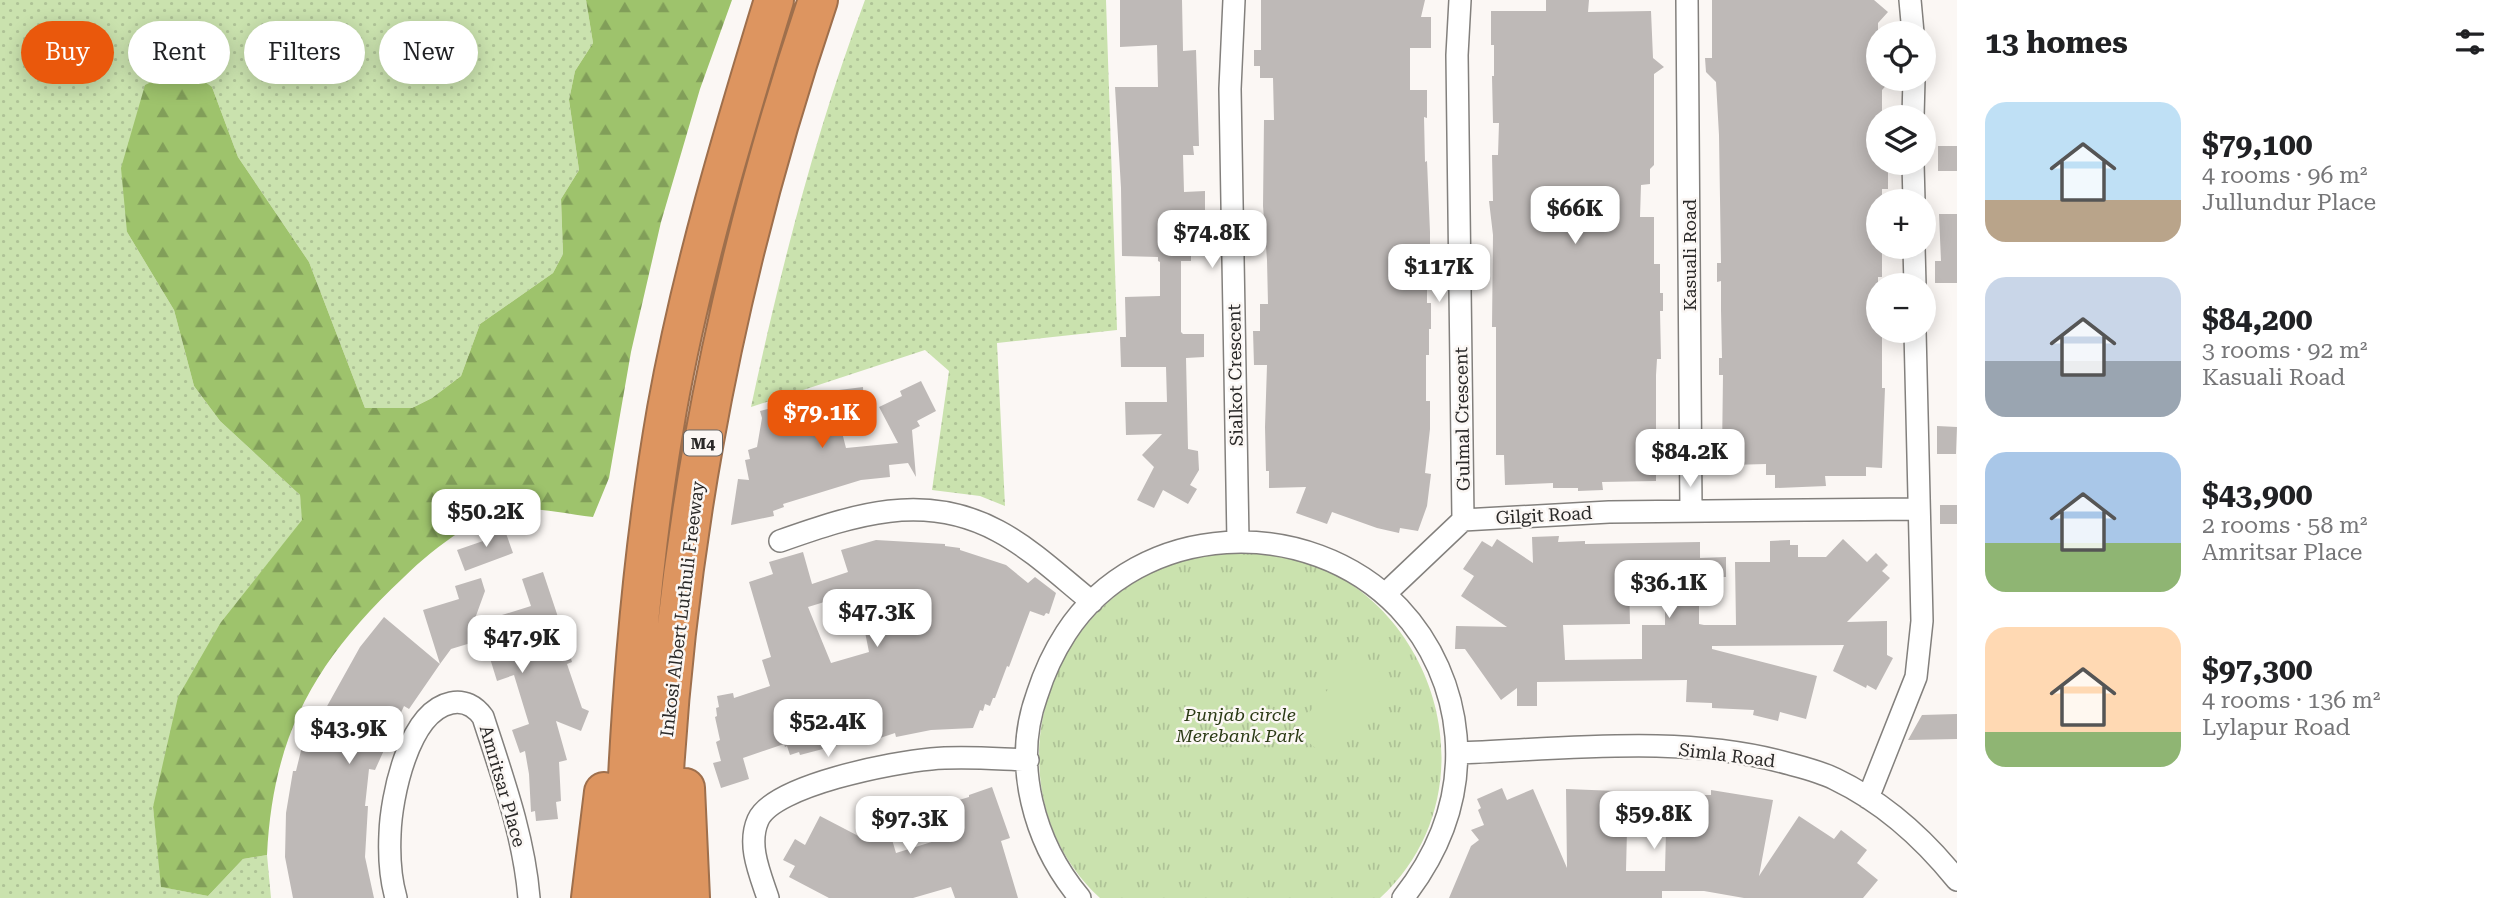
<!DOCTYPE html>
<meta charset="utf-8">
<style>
:root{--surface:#fff;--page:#f6f6f6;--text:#202124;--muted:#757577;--accent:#ea580c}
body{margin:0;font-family:"Roboto Serif",serif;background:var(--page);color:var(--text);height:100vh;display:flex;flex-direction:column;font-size:26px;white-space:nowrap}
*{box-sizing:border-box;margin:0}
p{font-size:23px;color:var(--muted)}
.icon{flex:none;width:38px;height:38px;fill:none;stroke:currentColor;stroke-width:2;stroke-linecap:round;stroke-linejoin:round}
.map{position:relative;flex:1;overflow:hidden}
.details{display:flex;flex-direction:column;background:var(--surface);width:560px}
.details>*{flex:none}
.top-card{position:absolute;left:21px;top:21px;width:665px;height:63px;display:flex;gap:14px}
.buttons{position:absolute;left:1866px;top:21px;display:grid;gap:14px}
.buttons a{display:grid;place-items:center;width:70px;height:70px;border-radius:50%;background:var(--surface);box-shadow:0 4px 18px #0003;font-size:35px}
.price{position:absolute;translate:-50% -60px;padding:0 16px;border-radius:14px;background:#fff;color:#222;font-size:23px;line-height:46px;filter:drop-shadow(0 2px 4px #0008)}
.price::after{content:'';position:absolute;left:50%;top:42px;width:21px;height:16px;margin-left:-10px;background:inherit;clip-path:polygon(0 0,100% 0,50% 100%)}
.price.selected{background:var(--accent);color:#fff}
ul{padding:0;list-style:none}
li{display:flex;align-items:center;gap:21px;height:175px;padding:0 28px}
li span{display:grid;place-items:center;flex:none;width:196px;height:140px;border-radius:21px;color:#555}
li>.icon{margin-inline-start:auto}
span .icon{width:84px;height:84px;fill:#fffc;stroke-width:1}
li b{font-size:30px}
h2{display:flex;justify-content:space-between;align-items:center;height:84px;padding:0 28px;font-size:30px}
.chip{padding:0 24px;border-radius:32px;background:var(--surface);box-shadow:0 4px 18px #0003;font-size:24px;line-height:63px}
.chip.selected{background:var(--accent);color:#fff}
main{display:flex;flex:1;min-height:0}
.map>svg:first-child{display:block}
.grass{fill:url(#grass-dots)}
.forest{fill:url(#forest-firs)}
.park{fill:url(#park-tufts)}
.pitch{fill:#cae2ae}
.building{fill:#beb9b7;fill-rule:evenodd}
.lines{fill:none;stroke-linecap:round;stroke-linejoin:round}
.minor-casing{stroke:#83807d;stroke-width:24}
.motorway-casing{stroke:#9e6f4c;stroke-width:42}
.minor{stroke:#fff;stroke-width:21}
.motorway{stroke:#dd9560;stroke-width:38}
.labels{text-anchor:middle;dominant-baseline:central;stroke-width:5;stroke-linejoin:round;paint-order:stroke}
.shield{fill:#fbf7f4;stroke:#696765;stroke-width:2}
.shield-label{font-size:16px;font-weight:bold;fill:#2a2928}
.street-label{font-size:18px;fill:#2a2928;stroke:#fbf7f4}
.park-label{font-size:18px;font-style:italic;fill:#2b3a15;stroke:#fbf7f4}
</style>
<main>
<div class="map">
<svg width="1957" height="898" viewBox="0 0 1957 898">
<defs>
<pattern id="grass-dots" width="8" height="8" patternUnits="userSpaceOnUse" patternTransform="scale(1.75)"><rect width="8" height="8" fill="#cae2ae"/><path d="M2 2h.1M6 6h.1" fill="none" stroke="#aec296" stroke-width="1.8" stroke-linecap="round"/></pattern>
<pattern id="forest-firs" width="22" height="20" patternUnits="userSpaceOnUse" patternTransform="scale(1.75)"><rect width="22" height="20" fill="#9ec36c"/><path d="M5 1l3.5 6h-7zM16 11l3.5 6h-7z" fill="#819e59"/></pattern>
<pattern id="park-tufts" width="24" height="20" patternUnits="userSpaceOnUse" patternTransform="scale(1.75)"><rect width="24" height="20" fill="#cae2ae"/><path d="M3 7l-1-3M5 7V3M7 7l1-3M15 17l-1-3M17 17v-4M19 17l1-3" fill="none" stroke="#aec296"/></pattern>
</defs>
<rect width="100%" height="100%" fill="#fbf7f4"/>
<path class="grass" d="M0,0H586L593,43L575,71L569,100L579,170L561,199L563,254L553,273L480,324L461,376L432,398L412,408H365L309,262L238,157L212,87L127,232L174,310L194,386L220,421L300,495L303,520L221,622L153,807L162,887L208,896L243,859L267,855L271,898H0Z
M865,0H1106L1117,330L997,343L1005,506L980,496L932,490L949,371L925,350L751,407C781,268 815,133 865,0Z"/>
<path class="forest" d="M586,0H732L700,89L661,222L631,352L609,478L593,517C558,513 516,501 483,516C475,520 468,526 461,531C440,545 421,560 403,578C316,660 273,733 267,855L243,859L208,896L161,887L153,807L178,697L221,622L302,520L300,495L220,421L194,386L174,310L127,232L121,168L145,85L184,67L212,87L238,157L309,262L365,408H412L432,398L461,376L480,324L553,273L563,254L561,199L579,170L569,100L575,71L593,43Z"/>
<path class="park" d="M1242,552C1276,555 1310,560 1340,577C1452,644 1480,807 1380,898H1100C1000,806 1029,640 1145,576C1175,559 1208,554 1242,552Z"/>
<path class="pitch" d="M1352,660L1389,689L1332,761L1294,731Z"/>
<path class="building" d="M1120,0H1182L1183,51L1196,50L1199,146H1193L1194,155H1183L1184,192L1205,191V211L1198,212L1199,217H1193V250H1191V261H1181V332L1183,334H1204V357L1186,358L1188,449L1198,451L1199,470L1190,485L1197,489L1188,504L1163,490L1154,508L1137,500L1154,467L1142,455L1162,434L1126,435L1125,402H1167L1166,367H1121L1120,337H1126L1125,297L1160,296V262L1158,261V257L1122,256L1121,188L1115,87H1158L1157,45L1120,47Z
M1261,0H1425L1421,17H1431V48H1410V90H1427V118L1424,117L1425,162L1427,161L1430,232V259H1427V303H1431V329H1429V355H1426V401H1430V429L1425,473L1431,474L1427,506L1418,531L1400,528L1399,533L1377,528L1332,512L1327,524L1296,513L1306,487L1269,488V471H1266L1265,427L1267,365H1254L1253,331H1260V304H1268L1267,260L1263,206L1264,120H1274L1273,78H1260V66H1254V50H1261Z
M1546,0H1589L1588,12L1651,11L1653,58L1664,67L1654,74V165L1650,169V184L1641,185L1640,217H1654V264H1660V293H1663V311H1660L1661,359H1657L1656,375V481L1602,482L1603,490L1578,491V488H1553V483L1505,485L1504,455H1496V327H1492L1493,235L1489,201H1493L1492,155H1498L1499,123H1493L1492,76H1494V45H1491V11H1546Z
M1712,0H1874L1888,12L1878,23V79H1892L1882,90V117H1878V163H1888V189H1882V201H1878V247H1882V277H1878V332H1882V388H1885L1882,468L1866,467V476H1825L1826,486L1775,488V475H1766V464L1731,465V453H1722L1723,375H1719V358H1722L1721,310V281L1717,282V263H1721L1719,135L1716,82L1706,72L1705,58H1712Z
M1938,146H1957V171H1938Z
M1939,214H1957V283H1935V261H1941Z
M921,381L936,411L917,421L920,426L912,430L916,477L908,463L889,465L890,477L861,480L783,504L784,507L773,511L774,516L731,525L738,479L749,480L745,460L750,459L748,450L757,447L762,418L760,411L839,390L863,387L864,406L836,409L846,448L898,443L879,407L902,396L900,391Z
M1937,426L1957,427L1956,454H1937Z
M1940,505H1957V524H1940Z
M503,525L513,553L465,571L457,550L486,540L483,532Z
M1559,536L1558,542L1585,541V544L1700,542V558L1726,557V577H1700L1699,580V624L1704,625H1736L1735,562H1770V541L1790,540V545H1798V557H1826L1843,539L1867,562L1876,553L1888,565L1882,571L1890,578L1847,622L1887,621V655L1893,658L1876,690L1867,685L1866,688L1833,671L1844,645L1712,646V649L1817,676L1806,719L1780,712L1778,721L1753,715L1754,710L1712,708V703L1686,702L1687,680L1537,682V706H1517V688L1501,700L1465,649H1455L1456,626L1507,627L1461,596L1474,576L1463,569L1482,541L1492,547L1497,539L1533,563L1532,537ZM1665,580V625H1642V659L1565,660L1563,625L1630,624L1629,581Z
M876,540L945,544V546L960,548V550L1006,565L1028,583L1035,577L1056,593L1049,614L1046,613L1044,616L1030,611L1009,667L1007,666L995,698H993L990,706L985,704L983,711L980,710L973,728L931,730L896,737L895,733L859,745L857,740L800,755L799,752L790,755L787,746L785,747L784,744L743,758L749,779L721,788L713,763L721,761L716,742L720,740L715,717L717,716L716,708L719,707L717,696L733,693L734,698L770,686L762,660L771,657L749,582L773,574L769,562L803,552L812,584L848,572L841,550ZM857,592L869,652L831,663L808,607Z
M543,572L563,632L572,662L567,664L582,708L589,711L581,731L556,721L567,760L559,762L561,801L556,802L558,819L536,821L535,811L531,812L529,774L525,751L520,753L512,730L529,724L514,675L497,681L484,639L451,649L440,664L423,610L459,599L455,586L481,578L485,591L473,624L531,606L522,579Z
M384,617L440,664L409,709L404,706L375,770L369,769L365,806H368L365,857L374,898H293L285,857L286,813L293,771H296L310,714L321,717L360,647Z
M1957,714V739L1908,740L1922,715Z
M992,787L1010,838L1001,841L1018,898H955L951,887L913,898H829L789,877L795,866L783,860L795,839L805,845L820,816L868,841L859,809L881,803L896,853L938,840L929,809L969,797V795Z
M1502,788L1507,800L1533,789L1567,868L1566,789L1617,791V809H1662V795H1711V790L1773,800L1759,876L1799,816L1834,839L1841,830L1867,850L1857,863L1878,880L1863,898H1744L1704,891H1662V898H1449L1471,846L1479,840L1471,830L1484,825L1478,810L1481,808L1477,799ZM1627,830H1666L1665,871H1626Z"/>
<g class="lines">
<defs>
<path id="minor" d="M1234,0L1230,89L1238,541
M1687,0L1691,510
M1910,0L1913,33
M1913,117L1914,79
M1913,163L1914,201
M1914,247L1915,285
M1463,520L1609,512L1918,509
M780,541C854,515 924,491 998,531C1032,549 1062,578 1092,602
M1385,594L1463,520L1457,55L1460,0
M1457,753C1565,749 1685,734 1790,764C1805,768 1821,772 1835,779C1883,802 1924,839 1957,880
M1868,798L1916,677L1922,621L1915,331
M396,898C390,877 389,855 390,834C391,798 408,712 451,703C464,700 475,706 483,717C502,776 524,836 529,898
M768,898C760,874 747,845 758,820C773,785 895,762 931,759C963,756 996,759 1028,760
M1080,898C1034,843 1012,764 1037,695C1044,673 1053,653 1066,633C1140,520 1308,513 1399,608C1432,643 1452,689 1456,736C1461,797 1440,851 1403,898"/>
<path id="motorway" d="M685,788L690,898
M591,898L604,792
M623,898C628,735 639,570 667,409C692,270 733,134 774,0
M659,898C664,593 720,289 818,0"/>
</defs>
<use href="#minor" class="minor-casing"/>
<use href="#motorway" class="motorway-casing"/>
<use href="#minor" class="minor"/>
<use href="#motorway" class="motorway"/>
</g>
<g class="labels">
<rect class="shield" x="684" y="430.5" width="38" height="25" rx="5"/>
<g class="shield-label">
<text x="703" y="443">M4</text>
</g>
<g class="street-label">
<text transform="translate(1689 255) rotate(-90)">Kasuali Road</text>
<text transform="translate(1235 375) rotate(-91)">Sialkot Crescent</text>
<text transform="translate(1462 419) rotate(-91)">Gulmal Crescent</text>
<text transform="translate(1544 515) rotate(-3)">Gilgit Road</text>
<text transform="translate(682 609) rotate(-83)">Inkosi Albert Luthuli Freeway</text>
<text transform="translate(1727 755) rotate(7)">Simla Road</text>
<text transform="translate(503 786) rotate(74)">Amritsar Place</text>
</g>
<g class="park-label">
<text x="1240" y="714">Punjab circle<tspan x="1240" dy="21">Merebank Park</tspan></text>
</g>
</g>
</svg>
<div class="buttons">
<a><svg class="icon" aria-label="locate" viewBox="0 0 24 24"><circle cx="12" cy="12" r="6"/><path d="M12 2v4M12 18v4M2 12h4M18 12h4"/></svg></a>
<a><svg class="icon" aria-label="layers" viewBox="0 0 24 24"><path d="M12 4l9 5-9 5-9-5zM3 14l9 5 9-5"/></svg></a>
<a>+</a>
<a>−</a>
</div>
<b class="price" style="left:1575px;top:246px">$66K</b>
<b class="price" style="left:1212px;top:270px">$74.8K</b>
<b class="price" style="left:1439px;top:304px">$117K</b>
<b class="price selected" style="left:822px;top:450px">$79.1K</b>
<b class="price" style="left:1690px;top:489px">$84.2K</b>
<b class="price" style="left:486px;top:549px">$50.2K</b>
<b class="price" style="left:1669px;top:620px">$36.1K</b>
<b class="price" style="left:877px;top:649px">$47.3K</b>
<b class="price" style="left:522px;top:675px">$47.9K</b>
<b class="price" style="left:828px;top:759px">$52.4K</b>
<b class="price" style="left:349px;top:766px">$43.9K</b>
<b class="price" style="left:1654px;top:851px">$59.8K</b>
<b class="price" style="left:910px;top:856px">$97.3K</b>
<div class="top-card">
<a class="chip selected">Buy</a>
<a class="chip">Rent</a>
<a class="chip">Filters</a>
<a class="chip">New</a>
</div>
</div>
<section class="details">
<h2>13 homes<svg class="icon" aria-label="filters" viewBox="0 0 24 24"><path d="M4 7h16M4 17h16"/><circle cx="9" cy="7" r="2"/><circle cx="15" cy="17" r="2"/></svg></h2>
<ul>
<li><span style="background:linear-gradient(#bfe0f5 70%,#b9a48a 0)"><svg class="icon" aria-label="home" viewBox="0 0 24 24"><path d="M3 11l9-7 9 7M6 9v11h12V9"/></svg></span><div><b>$79,100</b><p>4 rooms · 96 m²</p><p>Jullundur Place</p></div></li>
<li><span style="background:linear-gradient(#c9d6e8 60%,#9aa5b1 0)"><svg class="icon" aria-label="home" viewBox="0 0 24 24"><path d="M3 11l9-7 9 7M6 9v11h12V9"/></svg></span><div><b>$84,200</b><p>3 rooms · 92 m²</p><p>Kasuali Road</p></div></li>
<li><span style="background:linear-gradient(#a9c7e8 65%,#8fb573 0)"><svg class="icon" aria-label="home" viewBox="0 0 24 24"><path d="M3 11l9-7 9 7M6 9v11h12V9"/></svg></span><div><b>$43,900</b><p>2 rooms · 58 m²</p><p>Amritsar Place</p></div></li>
<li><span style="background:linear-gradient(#ffd9b3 75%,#8fb573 0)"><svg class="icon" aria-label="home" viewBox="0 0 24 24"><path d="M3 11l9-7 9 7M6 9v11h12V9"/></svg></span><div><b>$97,300</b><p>4 rooms · 136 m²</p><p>Lylapur Road</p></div></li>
</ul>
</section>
</main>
